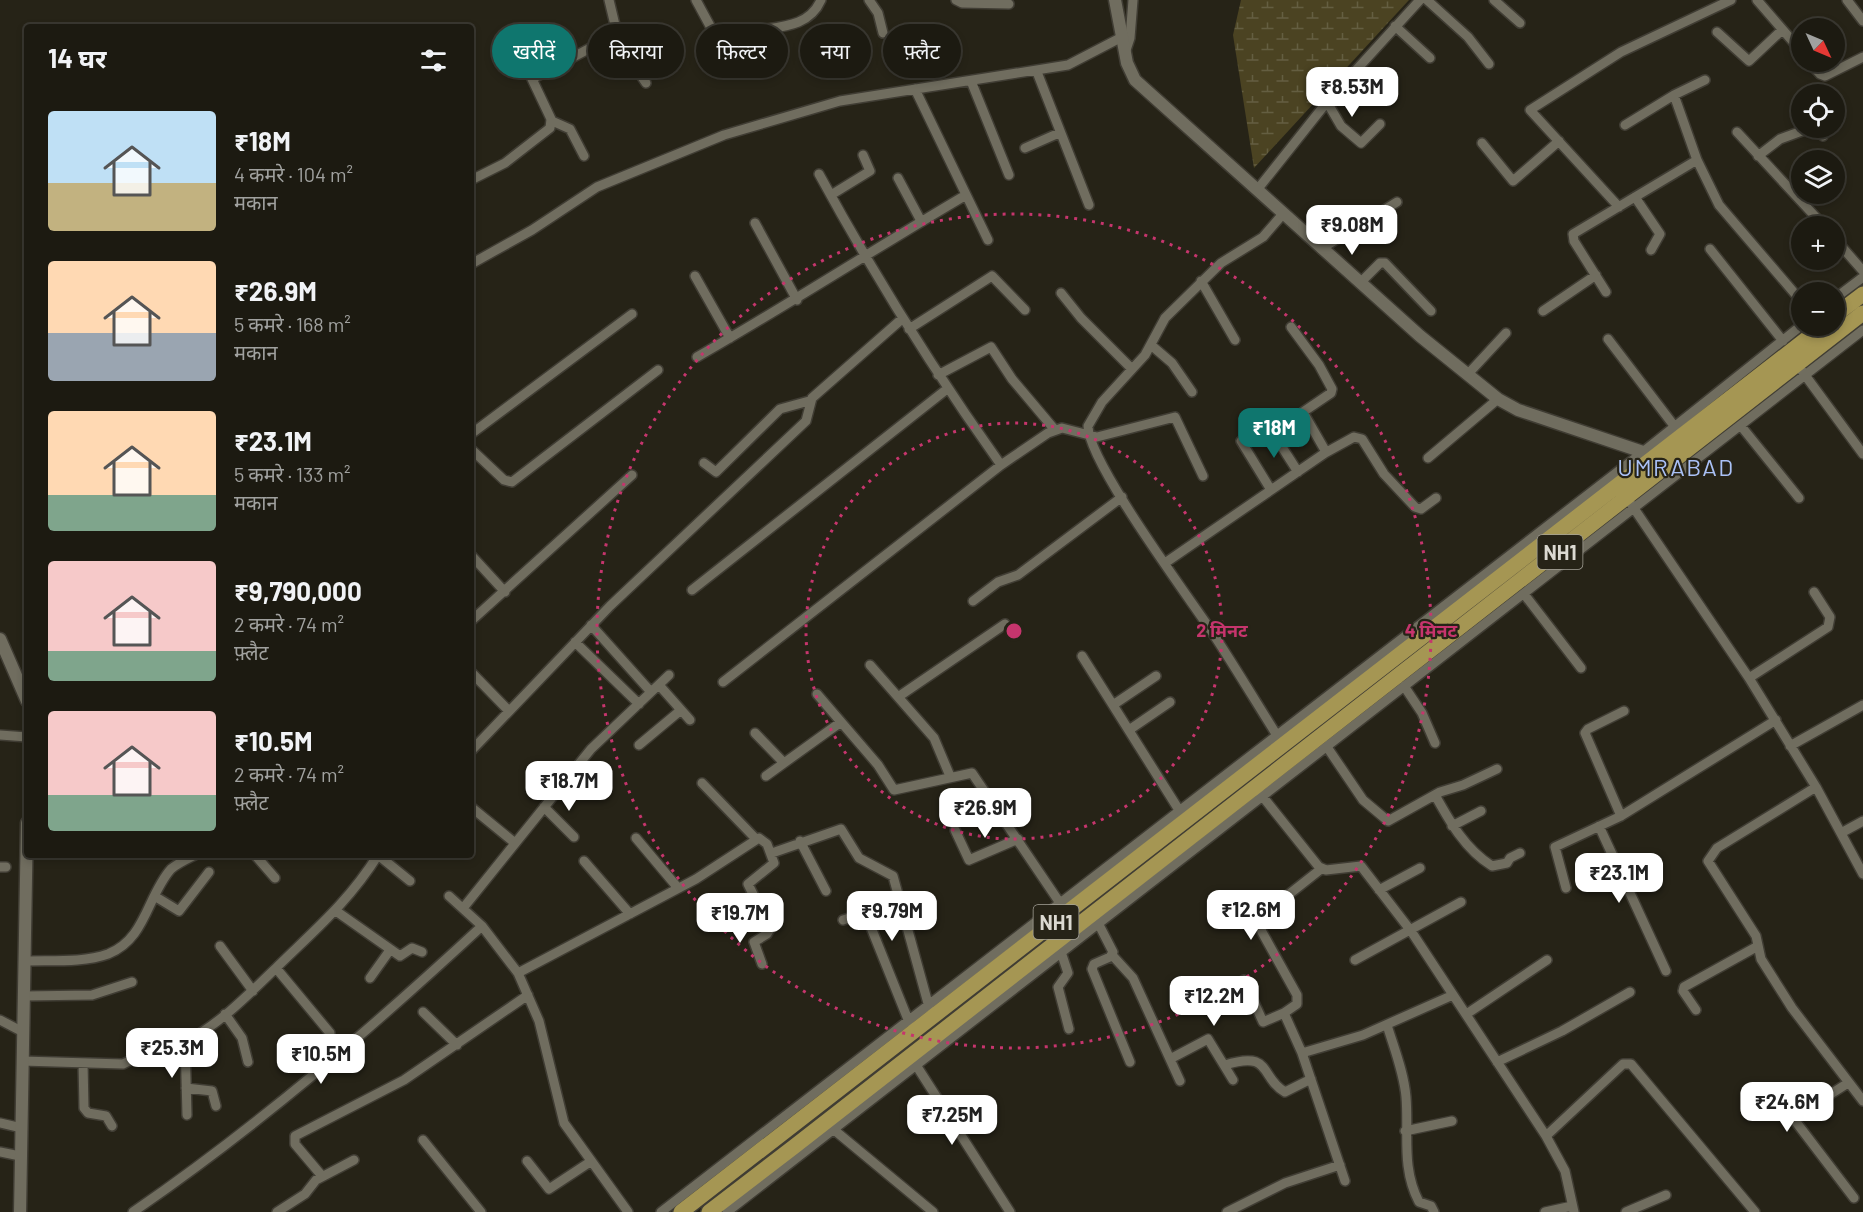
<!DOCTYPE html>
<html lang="hi">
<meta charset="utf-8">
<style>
:root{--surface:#1c1a11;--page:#29271f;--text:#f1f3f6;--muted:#a0a19f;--line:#3a3831;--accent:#0f766e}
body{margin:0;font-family:Barlow,"Noto Sans Devanagari",sans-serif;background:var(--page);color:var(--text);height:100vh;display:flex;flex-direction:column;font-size:22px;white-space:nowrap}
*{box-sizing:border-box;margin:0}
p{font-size:20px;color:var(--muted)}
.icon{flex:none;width:33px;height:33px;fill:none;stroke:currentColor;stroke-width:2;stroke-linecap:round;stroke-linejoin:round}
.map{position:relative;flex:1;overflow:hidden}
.side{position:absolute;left:24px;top:24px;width:450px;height:834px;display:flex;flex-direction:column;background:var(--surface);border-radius:6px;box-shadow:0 3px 9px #0003,0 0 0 2px var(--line)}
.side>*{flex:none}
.hud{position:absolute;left:492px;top:24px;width:570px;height:54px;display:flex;gap:12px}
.needle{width:39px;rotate:134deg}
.controls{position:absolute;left:1791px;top:18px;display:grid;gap:12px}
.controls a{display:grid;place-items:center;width:54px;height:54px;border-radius:50%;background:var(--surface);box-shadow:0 3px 9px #0003,0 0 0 2px var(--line);font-size:30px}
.price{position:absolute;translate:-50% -51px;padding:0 14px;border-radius:12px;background:#fff;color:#222;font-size:20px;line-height:39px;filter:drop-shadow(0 2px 3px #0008)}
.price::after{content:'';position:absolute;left:50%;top:36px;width:18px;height:14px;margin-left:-9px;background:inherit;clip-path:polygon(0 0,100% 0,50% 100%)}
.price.selected{background:var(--accent);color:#fff}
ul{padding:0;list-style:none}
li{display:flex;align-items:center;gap:18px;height:150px;padding:0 24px}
li span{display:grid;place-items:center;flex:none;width:168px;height:120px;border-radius:6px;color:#555}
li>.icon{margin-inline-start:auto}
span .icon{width:72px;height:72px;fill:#fffc;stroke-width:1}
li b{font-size:26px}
h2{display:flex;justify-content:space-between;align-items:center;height:72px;padding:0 24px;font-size:26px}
.chip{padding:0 21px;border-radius:27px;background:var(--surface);box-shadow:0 3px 9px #0003,0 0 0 2px var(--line);font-size:21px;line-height:54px}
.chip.selected{background:var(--accent);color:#fff}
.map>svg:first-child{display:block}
.wetland{fill:url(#wetland-marsh)}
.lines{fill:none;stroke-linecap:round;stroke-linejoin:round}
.minor-casing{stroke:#403d34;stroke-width:12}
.tertiary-casing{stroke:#403d34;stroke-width:15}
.trunk-casing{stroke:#403d34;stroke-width:18}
.minor{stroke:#706d5f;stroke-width:9}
.tertiary{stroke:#706d5f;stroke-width:12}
.trunk{stroke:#a59653;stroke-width:15}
.ring{fill:none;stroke:#c6356d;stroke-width:3;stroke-dasharray:3 6}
.labels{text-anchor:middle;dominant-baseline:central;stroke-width:4.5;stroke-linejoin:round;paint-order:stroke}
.shield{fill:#262317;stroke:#a5a299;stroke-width:1.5}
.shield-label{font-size:20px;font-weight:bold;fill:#dbd9d1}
.quarter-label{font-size:24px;letter-spacing:1.5px;fill:#aac1f6;stroke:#262317}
.centre{fill:#c6356d;stroke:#262317;stroke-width:3}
.ring-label{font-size:18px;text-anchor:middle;font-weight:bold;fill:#c6356d;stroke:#262317;stroke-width:4.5;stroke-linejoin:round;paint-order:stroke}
</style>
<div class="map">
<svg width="1863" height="1212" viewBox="0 0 1863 1212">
<defs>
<pattern id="wetland-marsh" width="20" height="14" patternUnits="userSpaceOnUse" patternTransform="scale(1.5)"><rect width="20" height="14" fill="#4b4322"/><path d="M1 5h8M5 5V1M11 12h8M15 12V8" fill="none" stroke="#645e41"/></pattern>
</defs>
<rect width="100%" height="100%" fill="#262317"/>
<path class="wetland" d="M1241,0H1409L1254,168L1233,35Z"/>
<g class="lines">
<defs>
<path id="minor" d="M696,0L716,37
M869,0L878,13L883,33
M956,0L962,3L1009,4
M1427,0L1468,37L1489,64
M1494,0L1520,23
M1757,0L1802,52
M1847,0L1863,21
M1395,26L1430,58
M767,29C789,26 811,23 821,0
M1717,32L1749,61L1782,30
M613,34L646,83
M1125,53L1130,38L1133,0
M1809,62L1820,74L1825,76L1863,57
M1037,72L1089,205
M971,81L1009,175
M915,89L988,240
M1674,95L1697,160L1719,205L1802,302
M1327,102L1341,126L1361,143L1380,124
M552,121L570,129L584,156
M1625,125L1674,95L1705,80
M1817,128L1823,136
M1737,132L1824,226
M1482,143L1513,181L1559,141
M1025,148L1059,133
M1758,156L1780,139L1810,128
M819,174C874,275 934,371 1001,465
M898,178L921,221
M471,180L505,163L550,128L551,119L532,79L611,37L615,25L609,0
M1257,190L1327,102L1420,0
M831,195L870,171L863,155
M1635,197L1660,234L1651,250
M1619,207L1530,110L1621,52L1731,0
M755,223L797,300
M1834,238L1863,271
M1321,249L1397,202
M1710,249L1783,341
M471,264L532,230L597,187L724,135L840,101L1068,65L1122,37
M695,276L730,338
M1201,281L1235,340
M1360,283L1380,263H1385L1431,311
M1606,292L1574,241L1573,234L1697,160
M1061,293L1081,318L1132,369
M1834,299L1863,277
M1543,311L1596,275
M1291,327L1319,365L1332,389L1331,393L1303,412L1326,452
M909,329L992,276L1025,310
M1608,339L1675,427
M1151,345L1172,363L1192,392
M697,357C788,305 876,248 966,195
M1802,371L1863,454
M1468,374L1506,333
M938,375L991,347L1012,379L1055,430
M1741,426L1799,498
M1273,433L1298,472
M471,434L632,314
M1241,441L1271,490
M471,449L504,480L512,482L658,370
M1428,458L1498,399
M704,463L716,472L780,409L809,401
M1631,504L1749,678L1816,787L1863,874
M471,555L505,592
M1165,563L1325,453L1354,437L1362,439L1384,474L1415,507L1421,509L1436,498
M692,590L947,389
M1524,594L1581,668
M973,601L998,582L1018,575L1122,497
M471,621L632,475
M591,625L651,692
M575,642L639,704
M1082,656L1179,810
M870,665L934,738L950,776
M471,672L509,711
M1749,678L1828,627L1830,617L1814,592
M723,682L1001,465L1048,433L1062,428L1097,437L1175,417L1203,476
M659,685L690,720
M1404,686L1422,713L1435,743
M817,694L878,765L894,790L972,773L1062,906
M898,697L1005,624
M1113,705L1156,676
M1129,730L1170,702
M755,733L784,763
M0,735L27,737
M1278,737C1256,702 1235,667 1212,632C1188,596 1088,462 1088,426L1102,402L1145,355L1165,318L1221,263L1263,237L1282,215
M639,745L681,710
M1790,746L1863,705
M1327,747L1363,800L1388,821L1440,792L1463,785L1497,769
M471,751L610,606L806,421L812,398L903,318
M766,776L841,722
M702,783L756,839
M1816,787L1717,848L1708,861L1756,936L1761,959L1792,1008L1863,1101
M1259,792L1319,867L1326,870L1361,866L1411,931L1546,1136L1565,1171L1574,1212
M1435,795C1450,822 1465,849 1492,866L1507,863L1510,858L1520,853
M471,807L515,843
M544,807L574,837
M1621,816L1585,733L1588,729L1624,711
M1452,826L1481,811
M1599,826L1666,971
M955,830L969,860L1018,839
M1841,833L1863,821
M636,838L678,888
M800,841L826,891
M772,853L841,829L859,858L893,876L929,1007
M255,855L275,878
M378,855L410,881
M584,861L630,914
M0,867H6
M1566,888L1555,847L1621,816L1776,720
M1379,890L1420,868
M449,896L482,926L518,973L539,1021L564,1123L628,1212
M156,897L179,911L209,872
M464,907L591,749L669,675
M336,911L400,956L412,948L422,952
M1096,919L1113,952L1110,957L1094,964L1092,969L1130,1062
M843,920L862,914L866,915L909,1022
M220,946L253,991
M1061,952L1068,973L1058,987L1069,1029
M1112,955L1133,978L1180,1081
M1355,960L1461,902
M24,961C50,960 83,963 108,954C146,939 147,896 171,869C178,863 187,859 195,855
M276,968L330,1033
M518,973L696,879L759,838L767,844L774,863L748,884L770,929L767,934L754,942L762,964
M370,978L390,950
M1244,980L1263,1022L1284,1013L1297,1004V995L1262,932L1259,922L1264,914L1321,869
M24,996L92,995L132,982
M1696,1010L1683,991L1684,987L1758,946
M423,1012L457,1045
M1284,1013L1302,1053L1345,1181
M1468,1013L1547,960
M225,1014L242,1038L248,1062
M0,1020L23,1032
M1387,1025C1394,1048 1404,1073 1406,1097C1409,1133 1401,1168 1419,1202L1431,1206L1434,1212
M185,1042L187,1115
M1302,1053L1363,1035L1453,995
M1170,1059L1208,1039L1233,1080
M22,1061L123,1064C143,1053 167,1052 187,1041C221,1023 250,993 278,966C317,928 349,901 378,855
M1497,1062L1562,1031L1630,992
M83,1063L84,1108L88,1113L106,1116L112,1126
M916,1065L1010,1212
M1225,1065C1273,1050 1259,1077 1285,1092L1311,1079
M1848,1083L1801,1113L1796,1122L1854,1198
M186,1088L212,1091L216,1106
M0,1123L22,1128
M833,1129L933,1212
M1405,1131L1452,1121
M1546,1136L1623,1064H1631L1755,1212
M423,1140L481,1212
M0,1152L20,1156
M527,1161L549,1189L590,1162
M322,1176L295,1144V1136L404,1080L528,995
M133,1212C257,1127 372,1028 482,926
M277,1212L305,1194L316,1180L354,1160
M661,1212L1634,459L1802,325
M727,1212L1863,330
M1227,1212L1285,1183L1340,1165
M1545,1212L1572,1206
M1626,1212L1666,1195"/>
<path id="tertiary" d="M1115,0L1127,63L1135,80L1420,336L1498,399L1518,410L1643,452
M0,639L27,701
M20,1212L27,823"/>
<path id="trunk" d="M1834,316L1863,294
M681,1212L1823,326
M709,1212C1096,915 1480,614 1863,313"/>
</defs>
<use href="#minor" class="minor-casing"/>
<use href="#tertiary" class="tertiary-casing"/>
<use href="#trunk" class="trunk-casing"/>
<use href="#minor" class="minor"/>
<use href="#tertiary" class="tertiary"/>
<use href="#trunk" class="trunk"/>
</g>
<g class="ring">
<circle cx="1014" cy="631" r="208"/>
<circle cx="1014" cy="631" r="417"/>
</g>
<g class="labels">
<g class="shield">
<rect x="1537.5" y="535" width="45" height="34" rx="4.5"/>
<rect x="1033.5" y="905" width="45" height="34" rx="4.5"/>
</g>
<g class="shield-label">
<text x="1560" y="552">NH1</text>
<text x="1056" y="922">NH1</text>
</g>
<g class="quarter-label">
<text x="1676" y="466">UMRABAD</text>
</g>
</g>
<circle cx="1014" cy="631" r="9" class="centre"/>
<g class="ring-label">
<text x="1222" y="637">2 मिनट</text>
<text x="1431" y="637">4 मिनट</text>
</g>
</svg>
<div class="controls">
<a><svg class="needle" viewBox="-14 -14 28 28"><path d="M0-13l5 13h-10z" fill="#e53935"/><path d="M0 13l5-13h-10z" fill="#a0a19f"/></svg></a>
<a><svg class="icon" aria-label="locate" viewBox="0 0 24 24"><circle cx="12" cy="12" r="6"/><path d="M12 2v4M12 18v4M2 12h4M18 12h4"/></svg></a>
<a><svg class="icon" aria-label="layers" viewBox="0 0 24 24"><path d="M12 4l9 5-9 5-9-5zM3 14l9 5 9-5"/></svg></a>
<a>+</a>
<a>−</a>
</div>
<b class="price" style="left:1352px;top:118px">₹8.53M</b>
<b class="price" style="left:1352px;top:256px">₹9.08M</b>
<b class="price selected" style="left:1274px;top:459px">₹18M</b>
<b class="price" style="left:569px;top:812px">₹18.7M</b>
<b class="price" style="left:985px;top:839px">₹26.9M</b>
<b class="price" style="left:1619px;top:904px">₹23.1M</b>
<b class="price" style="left:1251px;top:941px">₹12.6M</b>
<b class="price" style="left:892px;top:942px">₹9.79M</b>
<b class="price" style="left:740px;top:944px">₹19.7M</b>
<b class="price" style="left:1214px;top:1027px">₹12.2M</b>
<b class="price" style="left:172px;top:1079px">₹25.3M</b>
<b class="price" style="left:321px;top:1085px">₹10.5M</b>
<b class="price" style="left:1787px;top:1133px">₹24.6M</b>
<b class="price" style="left:952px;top:1146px">₹7.25M</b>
<div class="hud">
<a class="chip selected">खरीदें</a>
<a class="chip">किराया</a>
<a class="chip">फ़िल्टर</a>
<a class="chip">नया</a>
<a class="chip">फ़्लैट</a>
</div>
<section class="side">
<h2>14 घर<svg class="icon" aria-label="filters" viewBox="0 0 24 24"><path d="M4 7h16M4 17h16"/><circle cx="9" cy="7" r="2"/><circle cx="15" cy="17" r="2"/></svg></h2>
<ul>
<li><span style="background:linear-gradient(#bfe0f5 60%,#c2b280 0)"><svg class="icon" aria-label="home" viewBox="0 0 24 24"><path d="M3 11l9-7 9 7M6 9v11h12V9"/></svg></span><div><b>₹18M</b><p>4 कमरे · 104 m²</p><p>मकान</p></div></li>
<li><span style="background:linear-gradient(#ffd9b3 60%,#9aa5b1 0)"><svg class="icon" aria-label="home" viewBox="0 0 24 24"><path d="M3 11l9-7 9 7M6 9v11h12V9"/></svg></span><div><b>₹26.9M</b><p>5 कमरे · 168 m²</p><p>मकान</p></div></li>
<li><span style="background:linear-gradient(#ffd9b3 70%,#7fa58c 0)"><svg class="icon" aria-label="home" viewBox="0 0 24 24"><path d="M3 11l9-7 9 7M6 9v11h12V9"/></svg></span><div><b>₹23.1M</b><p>5 कमरे · 133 m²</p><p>मकान</p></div></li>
<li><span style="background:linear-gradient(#f6c9c9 75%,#7fa58c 0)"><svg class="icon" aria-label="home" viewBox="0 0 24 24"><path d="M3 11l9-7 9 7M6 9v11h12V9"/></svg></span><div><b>₹9,790,000</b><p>2 कमरे · 74 m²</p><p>फ़्लैट</p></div></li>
<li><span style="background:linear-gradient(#f6c9c9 70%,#7fa58c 0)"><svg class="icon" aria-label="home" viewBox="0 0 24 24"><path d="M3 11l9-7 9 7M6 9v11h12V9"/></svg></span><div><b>₹10.5M</b><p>2 कमरे · 74 m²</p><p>फ़्लैट</p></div></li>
</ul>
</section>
</div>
